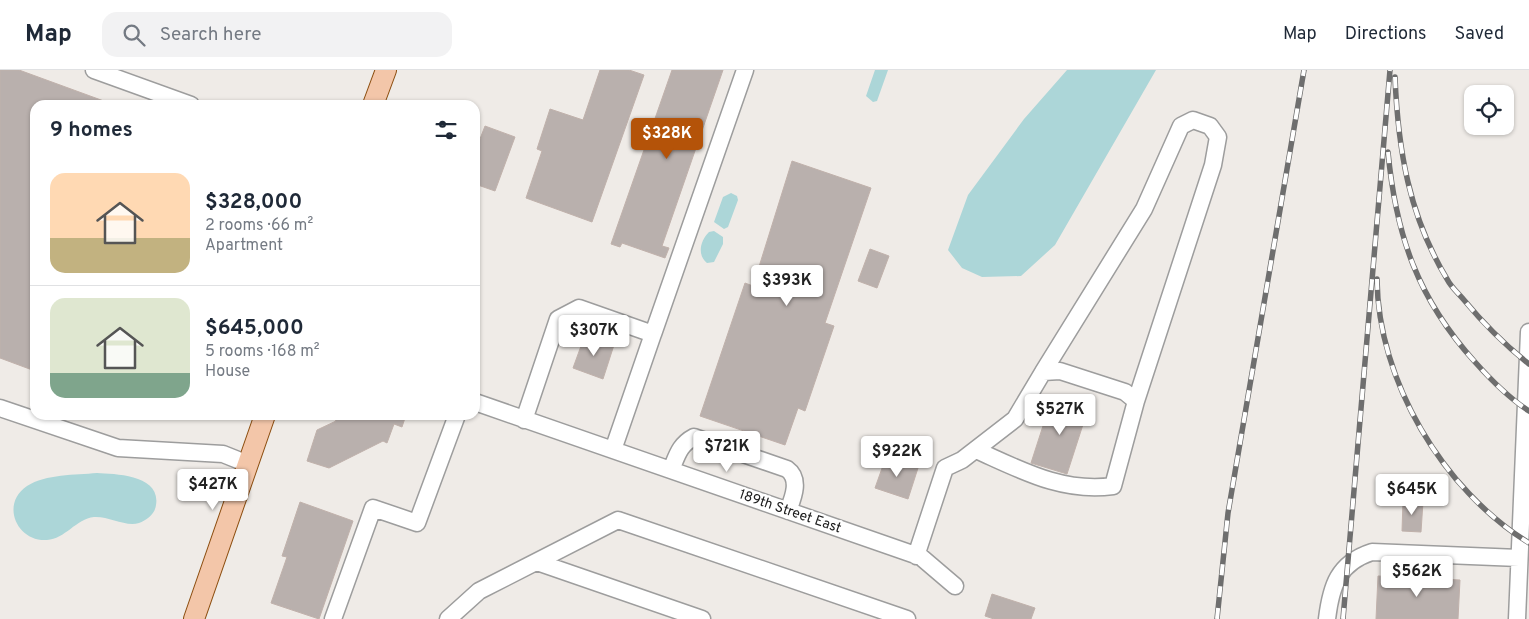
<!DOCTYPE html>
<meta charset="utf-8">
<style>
:root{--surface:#fff;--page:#f2f2f3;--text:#1f2937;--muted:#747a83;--line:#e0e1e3;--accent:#b45309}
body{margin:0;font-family:Overpass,sans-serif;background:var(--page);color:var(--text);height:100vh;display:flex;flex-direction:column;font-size:19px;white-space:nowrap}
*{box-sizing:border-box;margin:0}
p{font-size:16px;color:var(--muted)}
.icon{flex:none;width:28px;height:28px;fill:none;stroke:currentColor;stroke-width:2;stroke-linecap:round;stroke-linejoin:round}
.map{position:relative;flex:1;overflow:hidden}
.sheet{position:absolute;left:30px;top:30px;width:450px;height:320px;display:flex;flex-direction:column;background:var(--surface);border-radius:15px;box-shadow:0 1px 4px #0004}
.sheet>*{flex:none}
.fabs{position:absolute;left:1464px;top:15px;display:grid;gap:10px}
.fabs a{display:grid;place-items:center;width:50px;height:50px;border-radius:10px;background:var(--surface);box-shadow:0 1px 4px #0004;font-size:25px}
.price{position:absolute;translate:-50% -42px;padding:0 11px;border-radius:5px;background:#fff;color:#222;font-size:16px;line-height:32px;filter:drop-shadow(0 1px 2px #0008)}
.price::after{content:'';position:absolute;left:50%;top:30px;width:15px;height:11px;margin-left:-8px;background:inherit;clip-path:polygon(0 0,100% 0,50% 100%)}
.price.active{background:var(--accent);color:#fff}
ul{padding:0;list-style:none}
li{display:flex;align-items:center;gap:15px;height:125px;padding:0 20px}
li+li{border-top:1px solid var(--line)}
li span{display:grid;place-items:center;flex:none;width:140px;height:100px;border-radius:15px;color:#555}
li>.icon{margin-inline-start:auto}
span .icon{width:60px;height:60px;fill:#fffc;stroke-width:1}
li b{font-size:21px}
h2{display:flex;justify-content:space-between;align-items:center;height:60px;padding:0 20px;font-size:21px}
header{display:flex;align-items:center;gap:30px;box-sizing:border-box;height:70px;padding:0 25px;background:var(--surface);border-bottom:1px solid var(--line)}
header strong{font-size:24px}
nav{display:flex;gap:28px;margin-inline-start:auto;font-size:18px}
.search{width:350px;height:45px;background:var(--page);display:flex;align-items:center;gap:12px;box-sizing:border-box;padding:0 18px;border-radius:15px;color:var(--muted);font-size:19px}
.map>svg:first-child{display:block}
.water{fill:#acd6d8}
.building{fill:#b9b0ad;stroke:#c0b1ab}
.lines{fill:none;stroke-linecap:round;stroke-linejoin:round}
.minor-casing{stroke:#9d9d9d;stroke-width:19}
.major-casing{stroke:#8c4e10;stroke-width:22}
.minor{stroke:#fff;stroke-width:16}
.major{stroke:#f3c6a9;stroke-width:20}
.rail-casing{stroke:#6e6e6e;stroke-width:5.5}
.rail{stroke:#fff;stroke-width:4;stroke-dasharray:11;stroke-linecap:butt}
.labels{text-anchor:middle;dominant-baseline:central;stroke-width:4.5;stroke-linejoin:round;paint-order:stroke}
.street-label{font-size:14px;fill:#202020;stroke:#fff}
</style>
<header>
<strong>Map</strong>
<div class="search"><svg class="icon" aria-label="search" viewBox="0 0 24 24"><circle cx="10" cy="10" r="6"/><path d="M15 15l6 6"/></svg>Search here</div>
<nav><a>Map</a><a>Directions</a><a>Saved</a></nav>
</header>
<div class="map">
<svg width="1529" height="549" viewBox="0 0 1529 549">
<rect width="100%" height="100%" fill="#efebe7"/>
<path class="water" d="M875,0H888L877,31L873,32L866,26Z
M1067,0H1156L1055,175L1021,206L982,207L962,198L948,180L968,125L1024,49Z
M731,123L737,126L738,130L728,157L724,159L714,152L723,127Z
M714,161L723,167V174L714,192L707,193C697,185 700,171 709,162Z
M97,403C116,404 161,405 156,435C155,444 147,450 139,453C125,457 109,446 94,447C76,449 65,469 47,470C17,472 0,434 27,416C46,404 75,405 97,403Z"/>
<path class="building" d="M0,0H19L112,34L35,35V301L0,288Z
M600,0H629L644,5L592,152L526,128L542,81L537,79L550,39L583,50Z
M672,0H723L662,176L669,178L665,188L622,173L620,177L611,174Z
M485,56L515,67L495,121L475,114V82Z
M792,91L871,118L825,253L834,256L805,341L798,338L785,375L700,346L745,213L753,216Z
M870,179L889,186L877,218L858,211Z
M585,265L614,275L603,309L573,298Z
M1052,328L1088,339L1067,404L1031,393Z
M333,345H406L402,357L394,354L387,373L383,371L329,398L307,391L317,360L336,351Z
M886,387L918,398L908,429L875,418Z
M1403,431L1423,432L1421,462L1402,461Z
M300,432L353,451L319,549L271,533L287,487L282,486Z
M1378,506L1460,510L1458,549H1376Z
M992,524L1035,538L1031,549H994L985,546Z"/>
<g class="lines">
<defs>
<path id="minor" d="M94,0L191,35
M653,264L745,0
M1043,302L1144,139L1181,56L1193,50L1210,56L1218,67L1213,95L1136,331
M475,332L921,487L955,516
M0,338L118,378L223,384L248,394
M524,350L558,249L579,238L653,264L613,380
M671,400C677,386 679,375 694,367L787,399C801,409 793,428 788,441
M916,486L945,398L962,390L1015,349L1043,302L1060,301L1125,322L1136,331L1113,416C1062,423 1021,400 976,380
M537,492L702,549
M333,549L373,438L417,453L457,345
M448,549L479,521L618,450L907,549
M1327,549C1331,516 1338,493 1372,482L1519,488
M1517,549L1529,262"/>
<path id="major" d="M373,35L386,0
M194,549L265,345"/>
</defs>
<use href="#minor" class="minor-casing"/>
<use href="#major" class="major-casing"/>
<use href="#minor" class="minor"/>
<use href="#major" class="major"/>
<defs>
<path id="rail" d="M1395,7C1398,80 1409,146 1447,209C1451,217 1458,223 1464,230C1483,253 1505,275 1529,294
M1388,82C1396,166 1418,229 1475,292C1491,310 1509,328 1529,341
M1377,209C1378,311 1443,420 1529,473
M1217,549L1228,443L1304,0
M1343,549L1390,0"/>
</defs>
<use href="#rail" class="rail-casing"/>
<use href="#rail" class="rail"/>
</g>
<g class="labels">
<g class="street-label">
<text transform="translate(790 442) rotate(19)">189th Street East</text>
</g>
</g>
</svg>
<div class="fabs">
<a><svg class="icon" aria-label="locate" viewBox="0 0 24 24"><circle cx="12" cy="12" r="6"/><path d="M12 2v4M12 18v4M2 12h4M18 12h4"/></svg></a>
</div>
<b class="price active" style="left:667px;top:90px">$328K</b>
<b class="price" style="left:787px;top:237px">$393K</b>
<b class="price" style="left:594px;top:287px">$307K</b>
<b class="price" style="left:1060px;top:366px">$527K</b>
<b class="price" style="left:727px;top:403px">$721K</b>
<b class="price" style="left:897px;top:408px">$922K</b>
<b class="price" style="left:213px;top:441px">$427K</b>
<b class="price" style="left:1412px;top:446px">$645K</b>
<b class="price" style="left:1417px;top:528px">$562K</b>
<section class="sheet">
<h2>9 homes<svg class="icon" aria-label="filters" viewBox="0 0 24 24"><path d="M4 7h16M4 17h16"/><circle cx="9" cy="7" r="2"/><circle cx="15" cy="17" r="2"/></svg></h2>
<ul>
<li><span style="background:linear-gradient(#ffd9b3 65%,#c2b280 0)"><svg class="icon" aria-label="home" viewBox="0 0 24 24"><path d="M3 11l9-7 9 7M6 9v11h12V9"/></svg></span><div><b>$328,000</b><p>2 rooms · 66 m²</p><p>Apartment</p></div></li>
<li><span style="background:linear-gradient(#dfe7d0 75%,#7fa58c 0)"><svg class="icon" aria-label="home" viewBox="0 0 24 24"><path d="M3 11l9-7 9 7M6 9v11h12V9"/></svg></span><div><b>$645,000</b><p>5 rooms · 168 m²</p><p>House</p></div></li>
</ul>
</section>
</div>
